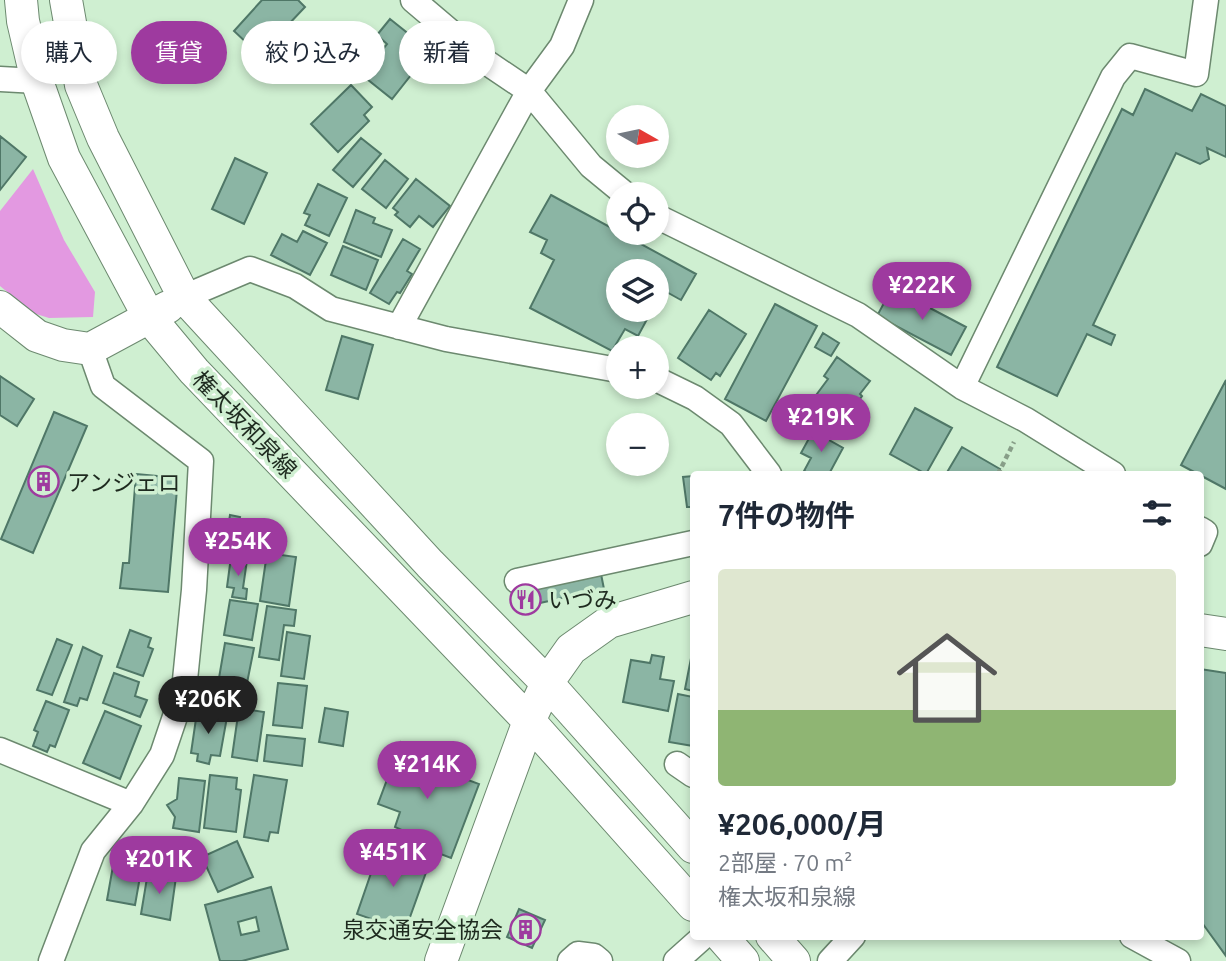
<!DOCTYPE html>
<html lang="ja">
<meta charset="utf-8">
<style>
:root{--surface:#fff;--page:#f6f6f7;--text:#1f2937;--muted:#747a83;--line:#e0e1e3;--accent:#9e3a9f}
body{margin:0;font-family:Ubuntu,"Noto Sans JP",sans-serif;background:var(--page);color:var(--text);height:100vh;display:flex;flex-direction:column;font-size:26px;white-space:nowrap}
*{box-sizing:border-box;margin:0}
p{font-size:23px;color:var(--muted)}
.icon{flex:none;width:38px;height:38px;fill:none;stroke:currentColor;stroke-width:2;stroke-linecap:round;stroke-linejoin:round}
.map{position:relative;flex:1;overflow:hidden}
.side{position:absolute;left:690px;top:471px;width:514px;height:469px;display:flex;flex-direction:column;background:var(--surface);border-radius:7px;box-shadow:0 4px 10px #0003}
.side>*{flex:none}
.hud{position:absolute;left:21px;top:21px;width:564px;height:63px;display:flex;gap:14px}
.needle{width:46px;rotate:99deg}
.tools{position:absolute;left:606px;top:105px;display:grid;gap:14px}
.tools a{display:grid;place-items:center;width:63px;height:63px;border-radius:50%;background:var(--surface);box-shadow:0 4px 10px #0003;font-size:35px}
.price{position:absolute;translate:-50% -60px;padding:0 16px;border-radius:24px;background:var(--accent);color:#fff;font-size:23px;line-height:46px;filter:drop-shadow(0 2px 4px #0008)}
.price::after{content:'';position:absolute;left:50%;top:42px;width:21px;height:16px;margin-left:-10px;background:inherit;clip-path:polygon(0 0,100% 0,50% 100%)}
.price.on{background:#222;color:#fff}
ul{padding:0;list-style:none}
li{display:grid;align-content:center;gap:14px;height:371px;padding:0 28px}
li+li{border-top:2px solid var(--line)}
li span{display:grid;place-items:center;height:217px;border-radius:7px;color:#555}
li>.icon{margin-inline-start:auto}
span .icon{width:126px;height:126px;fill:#fffc;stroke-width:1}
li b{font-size:30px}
h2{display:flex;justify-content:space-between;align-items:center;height:84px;padding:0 28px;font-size:30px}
.chip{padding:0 24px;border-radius:32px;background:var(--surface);box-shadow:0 4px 10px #0003;font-size:24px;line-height:63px}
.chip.on{background:var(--accent);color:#fff}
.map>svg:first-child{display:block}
.green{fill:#e399e1}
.building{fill:#8bb5a4;stroke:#4f7767;stroke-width:2;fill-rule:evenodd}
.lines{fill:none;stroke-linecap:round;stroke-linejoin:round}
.minor-casing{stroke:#6c896f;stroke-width:27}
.tertiary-casing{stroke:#6c896f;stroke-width:34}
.path{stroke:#879e88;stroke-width:4.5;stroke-dasharray:5 3.5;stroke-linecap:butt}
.minor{stroke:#fff;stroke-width:24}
.tertiary{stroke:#fff;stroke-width:32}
.labels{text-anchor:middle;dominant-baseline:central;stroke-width:7;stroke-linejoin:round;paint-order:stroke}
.street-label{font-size:23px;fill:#1e2a1f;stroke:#cfefd1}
.poi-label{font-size:23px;fill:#1e2a1f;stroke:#cfefd1;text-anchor:start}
</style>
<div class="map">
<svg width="1226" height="961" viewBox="0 0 1226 961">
<rect width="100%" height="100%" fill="#cfefd1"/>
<path class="green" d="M33,169L64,240L95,292L93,317L49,318L33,313L0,286V211Z"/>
<path class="building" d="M262,0H298L305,7L287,26L300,38L292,46L304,57L284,78L234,31Z
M390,19L430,51L392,99L362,75L387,44L377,35Z
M351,85L372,107L364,115L369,121L338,152L311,124Z
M1145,89L1192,111L1201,94L1226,106V157L1207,148L1209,159L1200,164L1176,153L1093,325L1115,335L1111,345L1087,334L1057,396L997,367L1122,109L1133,115Z
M0,136L26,157L0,190Z
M361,138L381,154L353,187L333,170Z
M235,158L267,173L244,224L212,209Z
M385,160L408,179L386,208L362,189Z
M416,179L450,206L433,227L419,216L410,227L395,215L398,212L393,208Z
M318,184L347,198L329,236L305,225L310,215L304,213Z
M551,195L696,274L681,300L663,290L656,302V271H618V310H652L638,336L625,329L612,351L530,308L554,260L541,253L547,240L530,232Z
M356,210L375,218L373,223L392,230L381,257L344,242Z
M303,231L327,243L310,275L271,255L282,234L297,242Z
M403,239L420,249L407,271L412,274L400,293L397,292L389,304L370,293Z
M343,246L378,260L366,290L331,275Z
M892,288L966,327L951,355L877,316Z
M775,304L817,326L766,421L725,399Z
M709,310L746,334L720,376L716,373L711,380L678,358Z
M823,333L839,343L831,356L815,347Z
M342,336L373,345L358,399L326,390Z
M837,357L870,381L860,394L862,396L832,438L807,420L814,410L808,406L828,379L824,376Z
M0,376L34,399L17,426L0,415Z
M1226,380V489L1181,465Z
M915,408L952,428L926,474L890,454Z
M54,412L87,426L33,553L1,539Z
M813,431L843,448L829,474H810L804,471L811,458L801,453Z
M962,447L1000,469L997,474H946Z
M136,474L178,478L168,592L120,588L123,563H129Z
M693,476V507H687L683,477Z
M230,515L240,517L239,522L251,524L246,556L224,553Z
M267,553L296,557L289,606L260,601Z
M231,557L247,560L243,588L247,589L246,599L232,597L234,588L227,587Z
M601,574L604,589L517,608L514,592Z
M230,600L258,604L252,640L224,635Z
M267,606L296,610L294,626L284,625L279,660L259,657Z
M130,630L151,638L148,647L153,649L143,676L117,667Z
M287,632L310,636L304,679L281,676Z
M57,639L72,645L52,695L37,690Z
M225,643L254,648L247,683L219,678Z
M83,647L102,656L87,700L80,698L77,706L64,702Z
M693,648V691L685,689Z
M652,655L664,657L660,679L674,681L668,711L623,702L631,660L650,663Z
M1200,669L1226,673V956L1200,920Z
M114,673L139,682L135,696L147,700L140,717L103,703Z
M278,683L307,686L302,728L273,725Z
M678,694L693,697V746L669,742Z
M46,701L69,710L55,747L50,745L47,752L33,746L38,732L34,730Z
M239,708L264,712L257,761L232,757Z
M325,708L348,712L343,746L319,742Z
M105,711L141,726L120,779L83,763Z
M197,712L227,717L220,756L211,755L209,764L197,761L198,754L191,753Z
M267,735L305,739L302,766L264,761Z
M401,742L436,756L433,767L479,784L451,858L401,839L404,831L395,827L400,812L378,804Z
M210,775L237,778L236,789L241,790L236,832L204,828Z
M254,775L287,780L278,833L270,832L268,841L244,837Z
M179,778L205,781L199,832L173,828L175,817L167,805L177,799Z
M237,841L253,877L218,892L202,857Z
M380,847L429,864L405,931L357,914Z
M113,866L141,871L135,905L107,900Z
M148,872L176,877L170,920L141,914Z
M271,887L288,949L242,961H220L205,905ZM256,917L259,931L241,935L238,922Z
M519,909L545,920L532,948L507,937Z"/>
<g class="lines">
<defs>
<path id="minor" d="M413,0L486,62L529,91L591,166L625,194
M0,79L37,81
M656,216L858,315L962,387
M184,297L250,269L295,286L331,309L446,339L618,370
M399,327L529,91L562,46L581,0
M656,379L695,398L731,424L769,474
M1113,474L1026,420L962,387L1113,77L1130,56L1196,74L1206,0
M1200,529L1205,532L1200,544
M517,581L693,543
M184,690L235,695
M0,750L131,804
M677,764L693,775
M1132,936L1178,961
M51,961L93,851L131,804L162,755L184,690L194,590L201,461L103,386L90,349
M570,961L578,954L594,956L600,961
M676,961L704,936
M830,961L853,936"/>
<path id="tertiary" d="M21,0L23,21L37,81L64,158L149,317L194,371L529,721L693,905
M66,0L81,85L103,138L184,297L430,564L547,683L693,847
M0,307L37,336L63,345L90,349L168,307
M1200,630L1226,634
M721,936L743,961
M772,936L794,961
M441,961L529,721L547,683L571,649L609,622L693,597"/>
</defs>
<use href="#minor" class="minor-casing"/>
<use href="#tertiary" class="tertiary-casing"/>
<path class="path" d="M998,474L1014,442"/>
<use href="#minor" class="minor"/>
<use href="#tertiary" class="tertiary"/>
</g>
<defs>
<symbol id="building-ring" viewBox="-11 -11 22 22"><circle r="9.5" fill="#cfefd1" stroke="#9e3a9f" stroke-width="1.5"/><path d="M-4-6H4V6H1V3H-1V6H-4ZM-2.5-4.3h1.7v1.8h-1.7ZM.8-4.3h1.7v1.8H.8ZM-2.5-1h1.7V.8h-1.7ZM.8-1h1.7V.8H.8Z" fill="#9e3a9f"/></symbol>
<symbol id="restaurant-ring" viewBox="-11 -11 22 22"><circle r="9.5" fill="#cfefd1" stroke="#9e3a9f" stroke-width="1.5"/><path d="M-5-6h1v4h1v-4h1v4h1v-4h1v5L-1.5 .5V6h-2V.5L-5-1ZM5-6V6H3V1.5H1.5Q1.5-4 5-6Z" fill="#9e3a9f"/></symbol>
</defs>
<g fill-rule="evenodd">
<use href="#building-ring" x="26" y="464" width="35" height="35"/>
<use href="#restaurant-ring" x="508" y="582" width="35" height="35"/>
<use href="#building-ring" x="508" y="912" width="35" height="35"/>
</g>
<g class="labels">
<g class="street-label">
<text transform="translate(245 424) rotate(46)">権太坂和泉線</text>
</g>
<g class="poi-label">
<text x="67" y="482">アンジェロ</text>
<text x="548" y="599">いづみ</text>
<text x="503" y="929" text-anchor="end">泉交通安全協会</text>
</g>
</g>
</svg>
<div class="tools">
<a><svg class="needle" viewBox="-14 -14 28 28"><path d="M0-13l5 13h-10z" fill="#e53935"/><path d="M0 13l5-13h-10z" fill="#747a83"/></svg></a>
<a><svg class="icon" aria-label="locate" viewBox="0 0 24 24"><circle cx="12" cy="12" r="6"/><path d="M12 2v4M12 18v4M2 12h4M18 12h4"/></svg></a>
<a><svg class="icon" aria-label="layers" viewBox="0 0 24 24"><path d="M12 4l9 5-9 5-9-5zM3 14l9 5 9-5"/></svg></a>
<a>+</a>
<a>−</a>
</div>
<b class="price" style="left:922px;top:322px">¥222K</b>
<b class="price" style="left:821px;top:454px">¥219K</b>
<b class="price" style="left:238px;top:578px">¥254K</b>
<b class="price on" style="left:208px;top:736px">¥206K</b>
<b class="price" style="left:427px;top:801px">¥214K</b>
<b class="price" style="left:393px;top:889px">¥451K</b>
<b class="price" style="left:159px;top:896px">¥201K</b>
<div class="hud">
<a class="chip">購入</a>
<a class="chip on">賃貸</a>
<a class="chip">絞り込み</a>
<a class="chip">新着</a>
</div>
<section class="side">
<h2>7件の物件<svg class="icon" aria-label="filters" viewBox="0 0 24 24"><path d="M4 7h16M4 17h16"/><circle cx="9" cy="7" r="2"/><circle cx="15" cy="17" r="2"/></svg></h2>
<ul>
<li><span style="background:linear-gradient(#dfe7d0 65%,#8fb573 0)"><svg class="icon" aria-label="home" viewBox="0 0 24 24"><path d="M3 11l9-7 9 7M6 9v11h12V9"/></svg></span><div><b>¥206,000/月</b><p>2部屋 · 70 m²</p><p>権太坂和泉線</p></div></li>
</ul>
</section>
</div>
